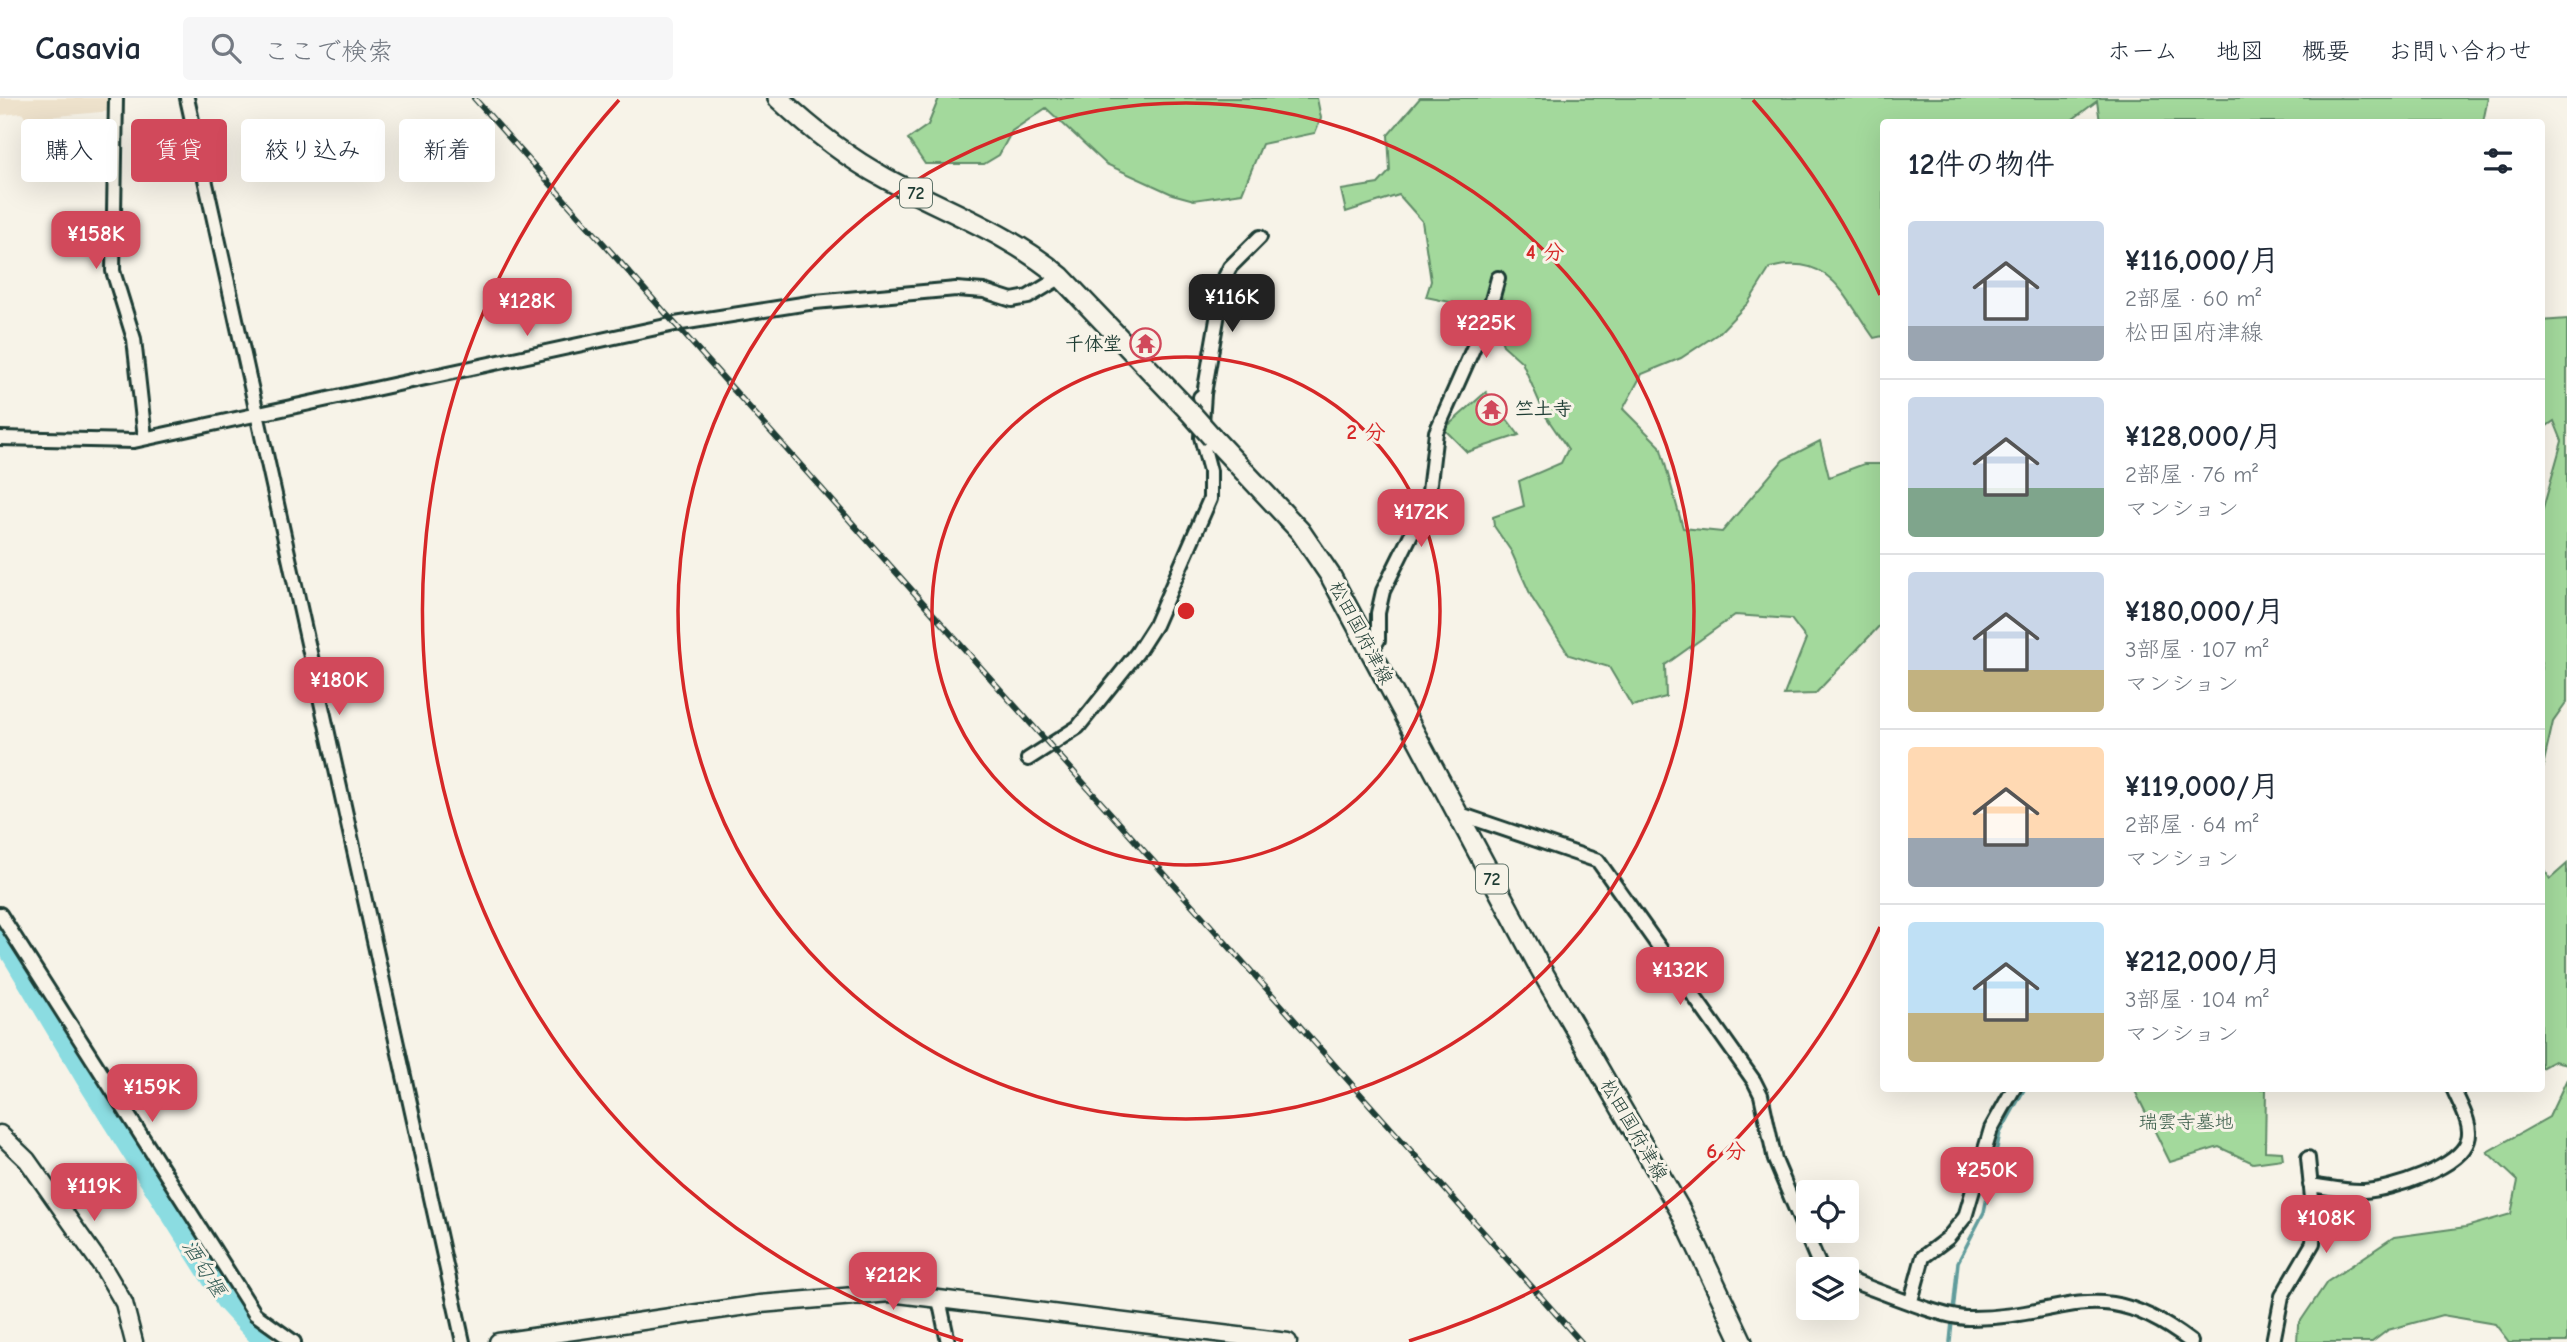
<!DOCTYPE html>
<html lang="ja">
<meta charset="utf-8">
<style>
:root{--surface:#fff;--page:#f6f6f7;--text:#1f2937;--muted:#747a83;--line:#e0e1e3;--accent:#d1495b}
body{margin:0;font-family:"Comic Neue","Klee One",sans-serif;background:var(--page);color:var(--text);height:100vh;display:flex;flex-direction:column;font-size:26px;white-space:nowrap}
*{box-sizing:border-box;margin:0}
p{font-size:23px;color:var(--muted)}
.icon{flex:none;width:38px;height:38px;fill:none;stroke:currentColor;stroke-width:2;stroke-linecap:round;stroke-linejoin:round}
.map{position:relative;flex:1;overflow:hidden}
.panel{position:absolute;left:1880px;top:21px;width:665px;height:973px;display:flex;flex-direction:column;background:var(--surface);border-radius:7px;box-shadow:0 7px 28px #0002}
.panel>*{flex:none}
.top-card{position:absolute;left:21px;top:21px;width:665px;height:63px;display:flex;gap:14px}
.controls{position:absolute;left:1796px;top:1082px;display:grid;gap:14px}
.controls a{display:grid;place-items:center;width:63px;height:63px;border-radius:7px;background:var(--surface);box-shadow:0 7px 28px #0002;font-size:35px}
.price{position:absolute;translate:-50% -60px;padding:0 16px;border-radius:14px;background:var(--accent);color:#fff;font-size:23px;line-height:46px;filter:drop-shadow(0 2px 4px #0008)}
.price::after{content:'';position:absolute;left:50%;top:42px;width:21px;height:16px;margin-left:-10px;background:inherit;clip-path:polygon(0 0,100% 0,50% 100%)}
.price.active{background:#222;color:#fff}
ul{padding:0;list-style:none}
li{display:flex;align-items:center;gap:21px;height:175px;padding:0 28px}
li+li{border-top:2px solid var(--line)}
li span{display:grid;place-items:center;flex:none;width:196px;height:140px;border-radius:7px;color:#555}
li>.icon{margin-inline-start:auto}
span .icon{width:84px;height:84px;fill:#fffc;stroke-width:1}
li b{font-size:30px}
h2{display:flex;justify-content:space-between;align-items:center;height:84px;padding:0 28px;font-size:30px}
.tag{padding:0 24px;border-radius:7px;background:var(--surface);box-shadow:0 7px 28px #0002;font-size:24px;line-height:63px}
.tag.active{background:var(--accent);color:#fff}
header{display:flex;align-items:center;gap:42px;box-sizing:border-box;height:98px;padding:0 35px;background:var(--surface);border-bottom:2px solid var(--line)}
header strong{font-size:33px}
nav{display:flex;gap:38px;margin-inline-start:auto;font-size:24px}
.search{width:490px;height:63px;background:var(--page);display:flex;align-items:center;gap:18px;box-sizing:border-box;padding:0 24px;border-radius:7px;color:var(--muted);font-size:26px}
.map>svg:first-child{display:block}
.built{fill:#eee2cc}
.green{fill:#a3d99c;stroke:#618b68;stroke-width:2}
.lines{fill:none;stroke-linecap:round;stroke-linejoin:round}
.stream{stroke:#609c9c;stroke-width:3.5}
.river{stroke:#8bdce1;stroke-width:19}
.minor-casing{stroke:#1f3d34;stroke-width:18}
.tertiary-casing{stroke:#1f3d34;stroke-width:21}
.primary-casing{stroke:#1f3d34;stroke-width:24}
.minor{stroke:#f7f3e8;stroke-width:12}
.tertiary{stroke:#f7f3e8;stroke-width:16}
.primary{stroke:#f7f3e8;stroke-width:19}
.rail-casing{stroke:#1f3d34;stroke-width:6}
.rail{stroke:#f7f3e8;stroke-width:3.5;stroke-dasharray:10;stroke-linecap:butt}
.primary-bridge-casing{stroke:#1f3d34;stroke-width:24;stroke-linecap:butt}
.primary-bridge{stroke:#f7f3e8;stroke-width:19}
.ring{fill:none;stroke:#d62828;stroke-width:3.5}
.labels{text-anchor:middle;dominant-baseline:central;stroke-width:6;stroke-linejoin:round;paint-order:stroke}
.shield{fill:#f7f3e8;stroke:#60746a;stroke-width:2}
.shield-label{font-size:18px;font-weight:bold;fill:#1f3d34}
.poi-label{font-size:19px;font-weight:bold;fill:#1f3d34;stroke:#f7f3e8;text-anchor:end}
.street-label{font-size:19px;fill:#1f3d34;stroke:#f7f3e8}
.park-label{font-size:19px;fill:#395c49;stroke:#f7f3e8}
.water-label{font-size:21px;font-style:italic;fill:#355d57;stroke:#f7f3e8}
.centre{fill:#d62828;stroke:#f7f3e8;stroke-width:3.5}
.ring-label{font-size:21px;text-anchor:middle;font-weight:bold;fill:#d62828;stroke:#f7f3e8;stroke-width:6;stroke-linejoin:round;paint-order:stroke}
</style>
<header>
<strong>Casavia</strong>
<div class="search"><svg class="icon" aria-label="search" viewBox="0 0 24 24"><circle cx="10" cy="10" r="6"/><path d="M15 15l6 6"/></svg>ここで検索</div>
<nav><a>ホーム</a><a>地図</a><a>概要</a><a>お問い合わせ</a></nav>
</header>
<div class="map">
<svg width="2567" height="1244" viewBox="0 0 2567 1244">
<rect width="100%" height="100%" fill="#f7f3e8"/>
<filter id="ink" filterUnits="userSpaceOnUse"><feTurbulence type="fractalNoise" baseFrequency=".0143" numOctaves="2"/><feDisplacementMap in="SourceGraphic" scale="14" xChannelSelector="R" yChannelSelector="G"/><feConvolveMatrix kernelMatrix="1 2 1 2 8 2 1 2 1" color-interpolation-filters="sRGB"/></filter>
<g filter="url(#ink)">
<path class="built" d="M0,0H112L111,13L26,21L22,15L0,17Z"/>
<path class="green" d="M939,0H1317L1321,20L1315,35L1262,46L1242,95L1194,102L1172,96L1106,66L1046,10L1012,33L999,57L984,66H925L908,41L928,27Z
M1420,0H2488L2483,24H2100L2097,3L2069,24H1883V238L1874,240C1843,197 1830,154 1770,170L1748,205L1719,235L1681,260L1642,276L1623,311L1660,348L1683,430L1722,434L1783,362L1820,343L1829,379L1864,366H1883V524L1815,596L1784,597L1806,541L1791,521L1735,517L1665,567L1666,599L1632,608L1609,569L1569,557L1532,500L1511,453L1494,428L1493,419L1524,408L1519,383L1561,365L1568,351L1545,317L1522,264L1503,247L1496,228L1503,201L1469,208L1426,199L1431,183L1422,123L1399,97L1346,114L1341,92L1378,86L1390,73L1388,37Z
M2567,221V604L2553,624L2541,677V418L2562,343L2554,323L2541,332V223Z
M1486,294L1519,337L1467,354L1444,331Z
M2541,766L2550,781L2567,766V966L2554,963L2541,970Z
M2567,981V1244H2509L2495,1226L2442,1217L2388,1232L2372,1244H2297L2298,1227L2327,1184L2394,1139L2466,1129L2511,1116L2518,1083L2487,1054L2549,1019Z
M2134,991H2266L2265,1053L2282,1054L2283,1061L2253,1065L2219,1049L2170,1064Z"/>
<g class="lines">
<path class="stream" d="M1950,1244L1958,1164L1984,1114L2000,1035L2025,990"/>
<path class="river" d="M0,838L87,984L225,1203L263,1244"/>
<defs>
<path id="minor" d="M116,0L113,173L134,241L145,340
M187,0L463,1244
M1200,299L1204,296L1224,181L1230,169L1260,139
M0,340L134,343L675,226L815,204L956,191L984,193L1012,202L1028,199L1061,179
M1370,552L1378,542V515L1383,493L1428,402L1436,334L1488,217L1498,180
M1028,661L1078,629L1137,555L1155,527L1210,401V373L1201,339L1204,296
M1457,715L1598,763L1754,983L1761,997L1775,1062L1821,1171
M0,816L255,1216L294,1244
M2310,1087C2327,1089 2346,1094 2364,1093C2390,1092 2460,1070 2468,1042C2473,1027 2459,1005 2453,990
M1846,1181C1875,1191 1941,1220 1968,1220C2066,1221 2097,1172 2191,1244
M939,1201L948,1244
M1911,1203L1923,1159L1948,1140L1965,1119L1991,1031L2014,990
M2273,1244L2282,1198L2313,1145L2314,1121L2308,1060"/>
<path id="tertiary" d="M0,1036L27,1062L104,1171L124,1205L134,1244
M498,1244L760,1206L890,1195L1288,1244"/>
<path id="primary" d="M778,0C810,30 846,59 885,80C945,113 1008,134 1061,179L1188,312
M1212,339L1300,433L1330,477L1539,868L1680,1112L1742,1244"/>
</defs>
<use href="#minor" class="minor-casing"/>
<use href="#tertiary" class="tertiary-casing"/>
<use href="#primary" class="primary-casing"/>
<use href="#minor" class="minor"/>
<use href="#tertiary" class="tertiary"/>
<use href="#primary" class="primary"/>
<defs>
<path id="rail" d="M474,0L1581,1244"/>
</defs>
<use href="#rail" class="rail-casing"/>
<use href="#rail" class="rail"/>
<defs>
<path id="primary-bridge" d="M1188,312L1212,339"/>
</defs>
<use href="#primary-bridge" class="primary-bridge-casing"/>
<use href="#primary-bridge" class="primary-bridge"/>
</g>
</g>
<g class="ring">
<circle cx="1186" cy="513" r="254"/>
<circle cx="1186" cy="513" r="508"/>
<path d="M1880 829A763 763 0 0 1 1409 1243M963 1243A763 763 0 0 1 619 2M1753 2A763 763 0 0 1 1880 197"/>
</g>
<defs>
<symbol id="temple-ring" viewBox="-11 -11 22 22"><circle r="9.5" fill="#f7f3e8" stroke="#d1495b" stroke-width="1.5"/><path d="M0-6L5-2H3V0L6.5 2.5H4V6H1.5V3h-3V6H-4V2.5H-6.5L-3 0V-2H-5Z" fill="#d1495b"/></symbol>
</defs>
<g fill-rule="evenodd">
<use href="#temple-ring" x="1128" y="228" width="35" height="35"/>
<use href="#temple-ring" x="1474" y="294" width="35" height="35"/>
</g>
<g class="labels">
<g class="shield">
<rect x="900" y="80.5" width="32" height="29" rx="5"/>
<rect x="1476" y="766.5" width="32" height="29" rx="5"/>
</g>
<g class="shield-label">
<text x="916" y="95">72</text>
<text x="1492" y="781">72</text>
</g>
<g class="poi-label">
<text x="1122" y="246">千体堂</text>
<text x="1515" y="311" text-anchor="start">竺土寺</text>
</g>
<g class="street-label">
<text transform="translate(1361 535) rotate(62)">松田国府津線</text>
<text transform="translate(1634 1032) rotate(60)">松田国府津線</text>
</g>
<g class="park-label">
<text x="2186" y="1024">瑞雲寺墓地</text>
</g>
<g class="water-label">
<text transform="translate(204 1170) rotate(58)">酒匂堰</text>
</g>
</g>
<circle cx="1186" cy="513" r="10" class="centre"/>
<g class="ring-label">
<text x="1545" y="161">4 分</text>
<text x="1366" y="341">2 分</text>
<text x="1726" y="1060">6 分</text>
</g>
</svg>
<div class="controls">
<a><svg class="icon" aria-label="locate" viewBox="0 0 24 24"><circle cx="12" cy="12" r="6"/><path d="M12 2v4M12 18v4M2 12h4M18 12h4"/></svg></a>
<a><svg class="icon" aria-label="layers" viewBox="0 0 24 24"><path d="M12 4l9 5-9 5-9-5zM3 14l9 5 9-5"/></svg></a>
</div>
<b class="price" style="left:96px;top:173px">¥158K</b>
<b class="price active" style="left:1232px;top:236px">¥116K</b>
<b class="price" style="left:527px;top:240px">¥128K</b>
<b class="price" style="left:1486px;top:262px">¥225K</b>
<b class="price" style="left:1421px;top:451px">¥172K</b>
<b class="price" style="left:339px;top:619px">¥180K</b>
<b class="price" style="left:1680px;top:909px">¥132K</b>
<b class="price" style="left:152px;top:1026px">¥159K</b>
<b class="price" style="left:1987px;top:1109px">¥250K</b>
<b class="price" style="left:94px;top:1125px">¥119K</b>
<b class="price" style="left:2326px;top:1157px">¥108K</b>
<b class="price" style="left:893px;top:1214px">¥212K</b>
<div class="top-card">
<a class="tag">購入</a>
<a class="tag active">賃貸</a>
<a class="tag">絞り込み</a>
<a class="tag">新着</a>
</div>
<section class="panel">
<h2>12件の物件<svg class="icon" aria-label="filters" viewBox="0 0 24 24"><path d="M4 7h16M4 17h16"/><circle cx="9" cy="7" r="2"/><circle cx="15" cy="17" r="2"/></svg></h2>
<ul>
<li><span style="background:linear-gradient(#c9d6e8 75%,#9aa5b1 0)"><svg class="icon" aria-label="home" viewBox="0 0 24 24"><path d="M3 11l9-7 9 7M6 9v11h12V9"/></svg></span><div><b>¥116,000/月</b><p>2部屋 · 60 m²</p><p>松田国府津線</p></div></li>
<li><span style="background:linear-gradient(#c9d6e8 65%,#7fa58c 0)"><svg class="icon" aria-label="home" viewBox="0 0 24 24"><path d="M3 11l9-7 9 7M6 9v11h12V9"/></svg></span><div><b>¥128,000/月</b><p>2部屋 · 76 m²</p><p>マンション</p></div></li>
<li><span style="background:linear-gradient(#c9d6e8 70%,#c2b280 0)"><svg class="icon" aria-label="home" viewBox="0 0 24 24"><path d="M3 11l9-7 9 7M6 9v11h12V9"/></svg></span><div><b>¥180,000/月</b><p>3部屋 · 107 m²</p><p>マンション</p></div></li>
<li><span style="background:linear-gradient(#ffd9b3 65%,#9aa5b1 0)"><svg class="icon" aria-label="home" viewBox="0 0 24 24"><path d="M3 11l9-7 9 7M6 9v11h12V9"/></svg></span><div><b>¥119,000/月</b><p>2部屋 · 64 m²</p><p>マンション</p></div></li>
<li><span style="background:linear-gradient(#bfe0f5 65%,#c2b280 0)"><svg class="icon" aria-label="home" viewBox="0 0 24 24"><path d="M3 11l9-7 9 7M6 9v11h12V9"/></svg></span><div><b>¥212,000/月</b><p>3部屋 · 104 m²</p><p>マンション</p></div></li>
</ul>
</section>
</div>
